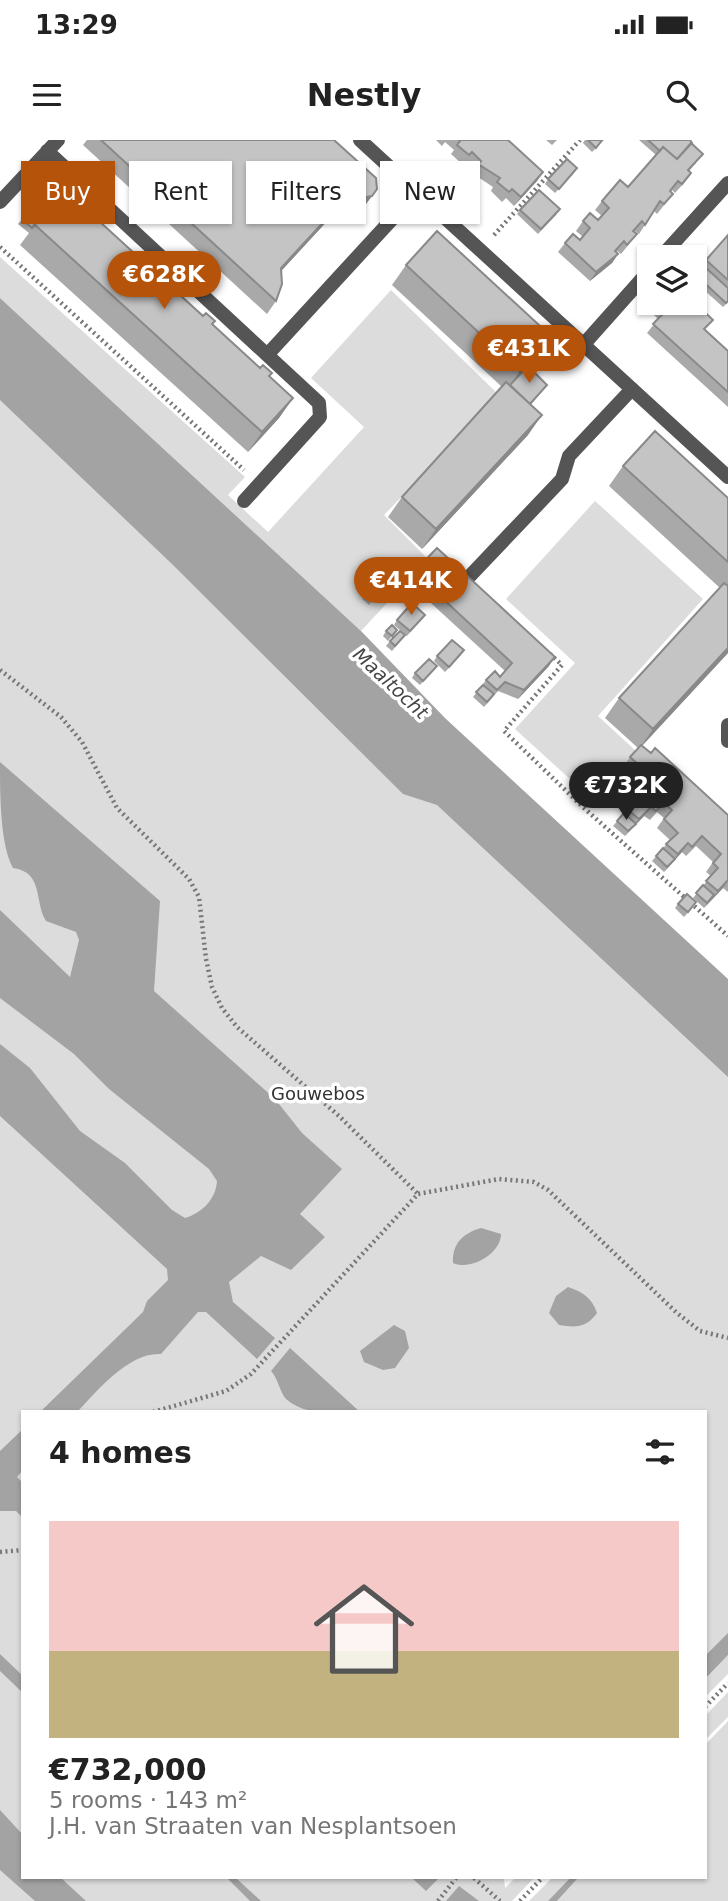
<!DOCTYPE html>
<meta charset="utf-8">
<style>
:root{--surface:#fff;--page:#f2f2f2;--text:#222;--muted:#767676;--accent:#b45309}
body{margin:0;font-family:"DejaVu Sans",sans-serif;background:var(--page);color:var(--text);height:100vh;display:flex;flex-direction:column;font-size:26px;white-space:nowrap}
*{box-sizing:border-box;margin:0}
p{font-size:23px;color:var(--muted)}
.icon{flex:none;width:38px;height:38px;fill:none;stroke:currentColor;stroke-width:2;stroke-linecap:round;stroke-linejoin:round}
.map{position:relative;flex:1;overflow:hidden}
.sheet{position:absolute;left:21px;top:1270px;width:686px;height:469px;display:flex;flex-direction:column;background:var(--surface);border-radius:0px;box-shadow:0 2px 5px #0004}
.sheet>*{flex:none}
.guide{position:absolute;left:21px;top:21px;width:686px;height:63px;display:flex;gap:14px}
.controls{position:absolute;left:637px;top:105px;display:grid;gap:14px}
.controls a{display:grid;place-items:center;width:70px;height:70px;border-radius:0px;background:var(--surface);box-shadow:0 2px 5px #0004;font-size:35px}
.price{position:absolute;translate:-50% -60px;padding:0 16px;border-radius:24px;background:var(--accent);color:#fff;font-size:23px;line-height:46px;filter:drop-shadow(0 2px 4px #0008)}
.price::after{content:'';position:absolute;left:50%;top:42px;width:21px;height:16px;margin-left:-10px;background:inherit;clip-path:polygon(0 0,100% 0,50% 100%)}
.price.on{background:#222;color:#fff}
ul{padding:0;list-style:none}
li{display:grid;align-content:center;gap:14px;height:371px;padding:0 28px}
li span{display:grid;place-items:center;height:217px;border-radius:0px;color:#555}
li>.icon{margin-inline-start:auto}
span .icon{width:126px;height:126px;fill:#fffc;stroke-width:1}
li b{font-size:30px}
h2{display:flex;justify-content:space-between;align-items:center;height:84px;padding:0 28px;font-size:30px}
.chip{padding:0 24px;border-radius:0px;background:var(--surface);box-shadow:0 2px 5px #0004;font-size:24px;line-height:63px}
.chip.on{background:var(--accent);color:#fff}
.status{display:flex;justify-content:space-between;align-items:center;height:49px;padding:0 35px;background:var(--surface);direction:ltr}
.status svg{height:19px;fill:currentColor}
header{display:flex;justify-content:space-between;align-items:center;height:91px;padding:0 28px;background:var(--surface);font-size:32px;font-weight:600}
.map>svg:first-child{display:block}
.green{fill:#dcdcdc}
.water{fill:#a3a3a3}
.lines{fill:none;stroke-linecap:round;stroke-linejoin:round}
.path{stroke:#777;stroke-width:4.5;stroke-dasharray:2 3.5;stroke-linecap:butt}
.minor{stroke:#555;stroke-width:14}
.tertiary{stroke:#555;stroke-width:14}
.wall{fill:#a9a9a9}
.shaded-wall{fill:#898989}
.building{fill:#c4c4c4;stroke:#898989;stroke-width:2}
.labels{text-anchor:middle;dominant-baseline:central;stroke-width:7;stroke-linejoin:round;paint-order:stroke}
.park-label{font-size:18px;fill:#333;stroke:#fff}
.water-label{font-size:19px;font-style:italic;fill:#444;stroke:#fff}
</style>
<div class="status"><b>13:29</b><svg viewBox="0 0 49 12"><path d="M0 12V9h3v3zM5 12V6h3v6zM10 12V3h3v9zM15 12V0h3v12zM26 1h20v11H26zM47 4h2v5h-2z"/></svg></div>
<header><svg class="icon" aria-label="menu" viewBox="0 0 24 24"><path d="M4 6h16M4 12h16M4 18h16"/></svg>Nestly<svg class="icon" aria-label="search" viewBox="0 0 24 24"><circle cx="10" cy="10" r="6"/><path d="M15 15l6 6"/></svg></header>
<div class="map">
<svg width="728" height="1761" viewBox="0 0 728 1761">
<rect width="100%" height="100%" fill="#fff"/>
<path class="green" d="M0,117L245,337L228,355L268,392L364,287L311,238L391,150L500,256L384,375L428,419L361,491L0,158Z
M0,228L728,898V1505L705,1529V1272H23V1738H504L505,1748L515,1738H534L512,1761H0Z
M595,361L703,459L598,576L637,612L593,660L515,589L575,523L506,459Z
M728,1515V1534L705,1557V1539Z
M728,1552V1577L705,1600V1576Z
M728,1581V1761H557L578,1738H705V1605Z
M552,1738H570L548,1761H529Z"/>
<path class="water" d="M0,158L361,491L446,579L728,839V937L437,665L403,654L172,424L0,260Z
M0,622L160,761L154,851L275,959L302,993L342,1029L300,1074L325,1097L291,1130L261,1116L229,1142L233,1162L275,1198L257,1219L206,1172H198L161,1214C129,1212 98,1250 77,1272H40L143,1172L147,1161L168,1140L167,1129L0,976V904L30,928L80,991L125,1023L172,1070L185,1078C202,1073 216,1059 217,1041L209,1029L109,949L74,914L0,858V770L70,837L79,800L76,792L46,781C34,762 44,732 13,728C0,705 0,653 0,622Z
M481,1088L501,1094C501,1114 470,1131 453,1123C452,1104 463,1093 481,1088Z
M568,1147C583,1152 592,1158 597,1173C587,1187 577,1188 559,1185L549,1173L556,1156Z
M394,1185L405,1191L409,1208L395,1228L383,1230L364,1222L360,1211Z
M290,1208L360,1272C335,1272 307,1277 286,1259C280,1253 278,1238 271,1231Z
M23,1289V1330L17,1337L23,1343V1378L16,1371H0V1311Z
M728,1493V1515L705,1539V1516Z
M0,1514L23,1536V1553L0,1531Z
M0,1670L23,1695V1738H61L86,1761H35L0,1730Z
M227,1738H236L261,1761H250Z
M412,1738H439L426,1751Z
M570,1738H578L557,1761H548Z
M459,1746L479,1761H446Z"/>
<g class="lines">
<path class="path" d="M494,95L580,0
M0,107L244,330
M550,514L562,525L504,591L585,669L728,796
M0,530L61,577L82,602L117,668L189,739L199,757L206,819L212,847L222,868L237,887L339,976L418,1054
M153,1272L226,1251L251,1234L418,1054L499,1039L534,1042L548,1050L677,1173L700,1191L728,1198
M0,1412L23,1410
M705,1567L728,1543
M474,1738L500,1761
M438,1761L456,1738
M520,1761L542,1738"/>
<path class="minor" d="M47,11L319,263L320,277L244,361
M0,62L58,0
M661,117L728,43
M584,204L649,131
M268,214L417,52
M468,438L562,339L569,316L632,249
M728,585V601"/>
<path class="tertiary" d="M360,0L728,337"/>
</g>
<path class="wall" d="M87,0H334L377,49L363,68L352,71L342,65L281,131L276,161L267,174L83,5Z
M436,0H508L543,32L537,41L514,66L506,58L502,62L491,51L493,47L472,33L474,30L465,21L462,24L451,14L454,10L445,2L442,6Z
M546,0H557L552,5Z
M585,0H604L592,12L583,3Z
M639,0H690L696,23L689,31L685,42L675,53L672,50L671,51L673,54L657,74L654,71L639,94L635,91L634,92L630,103L621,114L617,111L616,112L618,114L612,123L590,141L558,112L565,103L580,100L583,97L576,91L583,81L598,80L602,76L595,70L602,61L628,47L656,15Z
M574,33L555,53L545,44L548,39Z
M520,70L557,74L538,94L517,74Z
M89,72L102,78L99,82L293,258L279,278L248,312L20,105L29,93L18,84L22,79L44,74Z
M728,95V162L723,167L695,142L702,132L699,129L706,120Z
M406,125L552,197L537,217L528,227L547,245L531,264L528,295L422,409L388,377L402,357L502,247L392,145Z
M654,163L706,190L728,210V267L647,193L658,179L649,170Z
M623,326L728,358V513L642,606L728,675V752L723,748L704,768L693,758L711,736L706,732L713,722L696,706L686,716L682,712L664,732L652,721L670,700L657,688L664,678L657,672L650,680L644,676L625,696L613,686L635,661L621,649L632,634L623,626L638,608L605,578L619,558L720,448L609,346Z
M414,432L549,526L518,559L498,551L484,567L473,557L486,540L500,537L505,531L408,442Z
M374,444L381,450L369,465L362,459Z
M425,475L407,496L394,485L397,480Z
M397,490L388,501L383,496L386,491Z
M405,495L392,511L386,506L390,501Z
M461,515L445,532L434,521L437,516Z
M437,526L420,545L412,538L415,533Z
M678,764L693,767L684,777L675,768Z"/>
<path class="shaded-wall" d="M543,32L537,41L514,66L521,57Z
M351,52L342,65L272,141L281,128Z
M372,56L363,68L352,71L361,58Z
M618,114L612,123L590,141L596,132Z
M552,197L537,217L506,251L520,231Z
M293,258L279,278L248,312L262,292Z
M542,275L528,295L422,409L436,389Z
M728,508V513L639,609L653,589Z
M555,517L549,526L518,559L524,550Z
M651,667L644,676L625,696L639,679Z
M688,703L682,712L664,732L678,714Z
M728,740L723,748L704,768L718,751Z"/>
<path class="building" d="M101,0H334L376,38L377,49L372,56L361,58L351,52L281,128L282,144L276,161Z
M459,0H508L543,32L521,57L512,49L509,52L497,42L500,38L478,24L481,21L472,12L469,15L457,5L460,1Z
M588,0H602L596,8Z
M648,0H690L692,3L677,19L663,7L660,11Z
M691,3L703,14L688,30L691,33L682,44L678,41L670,51L673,54L664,64L660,61L645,85L642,81L633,91L637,94L627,105L624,101L615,111L618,114L596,132L565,103L573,94L580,100L590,88L583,81L590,73L598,80L609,68L602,61L620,40L628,47L663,7L677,19Z
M567,19L577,28L559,49L548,39Z
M66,50L89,72L92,69L102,78L99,81L146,124L149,121L158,130L156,133L203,176L206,173L215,181L212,184L260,228L263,225L272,233L269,236L293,258L262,292L34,84Z
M539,50L560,69L541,89L520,70Z
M34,65L44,74L32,88L22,79Z
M437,91L552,197L520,231L406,125Z
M728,95V140L706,120Z
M706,128L728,148V161L726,163L698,137Z
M654,163H668L671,165L662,175L652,165Z
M673,163H676L687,172L695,163L713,180L704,189L728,211V252L653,184Z
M528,226L547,245L530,264L510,245Z
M506,242L542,275L436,389L402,357Z
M655,291L728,358V422L623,326Z
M437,408L555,517L524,550L505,542L497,550L486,540L495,531L500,537L512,523L414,432Z
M724,443L728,446V508L653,589L619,558Z
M374,444L381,450L372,460L365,454Z
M412,463L425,475L410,491L397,480Z
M392,485L397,490L392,496L386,491Z
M400,491L405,495L395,506L390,501Z
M452,500L464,510L449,527L437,516Z
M429,519L437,526L423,541L415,533Z
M483,545L494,554L487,562L476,552Z
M641,605L651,613L655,608L728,675V740L718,751L706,741L718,728L713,723L721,714L702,696L692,707L688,703L678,714L666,704L678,693L664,679L672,670L664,663L656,671L651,667L639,679L627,669L635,660L641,665L648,658L627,639L640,626L630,617Z
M624,673L636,684L628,691L617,681Z
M663,708L675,719L667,727L656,716Z
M703,745L714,755L707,763L696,753Z
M687,754L696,762L688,772L678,764Z"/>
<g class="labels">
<g class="park-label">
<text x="318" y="953">Gouwebos</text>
</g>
<g class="water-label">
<text transform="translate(391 543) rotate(43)">Maaltocht</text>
</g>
</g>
</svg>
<div class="controls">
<a><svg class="icon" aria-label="layers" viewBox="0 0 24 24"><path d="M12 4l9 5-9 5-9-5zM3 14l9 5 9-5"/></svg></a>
</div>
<b class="price" style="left:164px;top:171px">€628K</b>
<b class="price" style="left:529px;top:245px">€431K</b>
<b class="price" style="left:411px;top:477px">€414K</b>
<b class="price on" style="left:626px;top:682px">€732K</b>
<div class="guide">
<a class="chip on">Buy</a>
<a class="chip">Rent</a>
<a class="chip">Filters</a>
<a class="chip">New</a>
</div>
<section class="sheet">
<h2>4 homes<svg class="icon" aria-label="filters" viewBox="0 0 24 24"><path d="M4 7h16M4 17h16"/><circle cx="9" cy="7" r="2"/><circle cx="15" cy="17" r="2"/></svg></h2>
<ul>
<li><span style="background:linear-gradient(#f6c9c9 60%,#c2b280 0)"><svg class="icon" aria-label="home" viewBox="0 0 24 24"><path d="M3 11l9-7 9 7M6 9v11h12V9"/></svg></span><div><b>€732,000</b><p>5 rooms · 143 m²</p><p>J.H. van Straaten van Nesplantsoen</p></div></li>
</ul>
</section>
</div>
